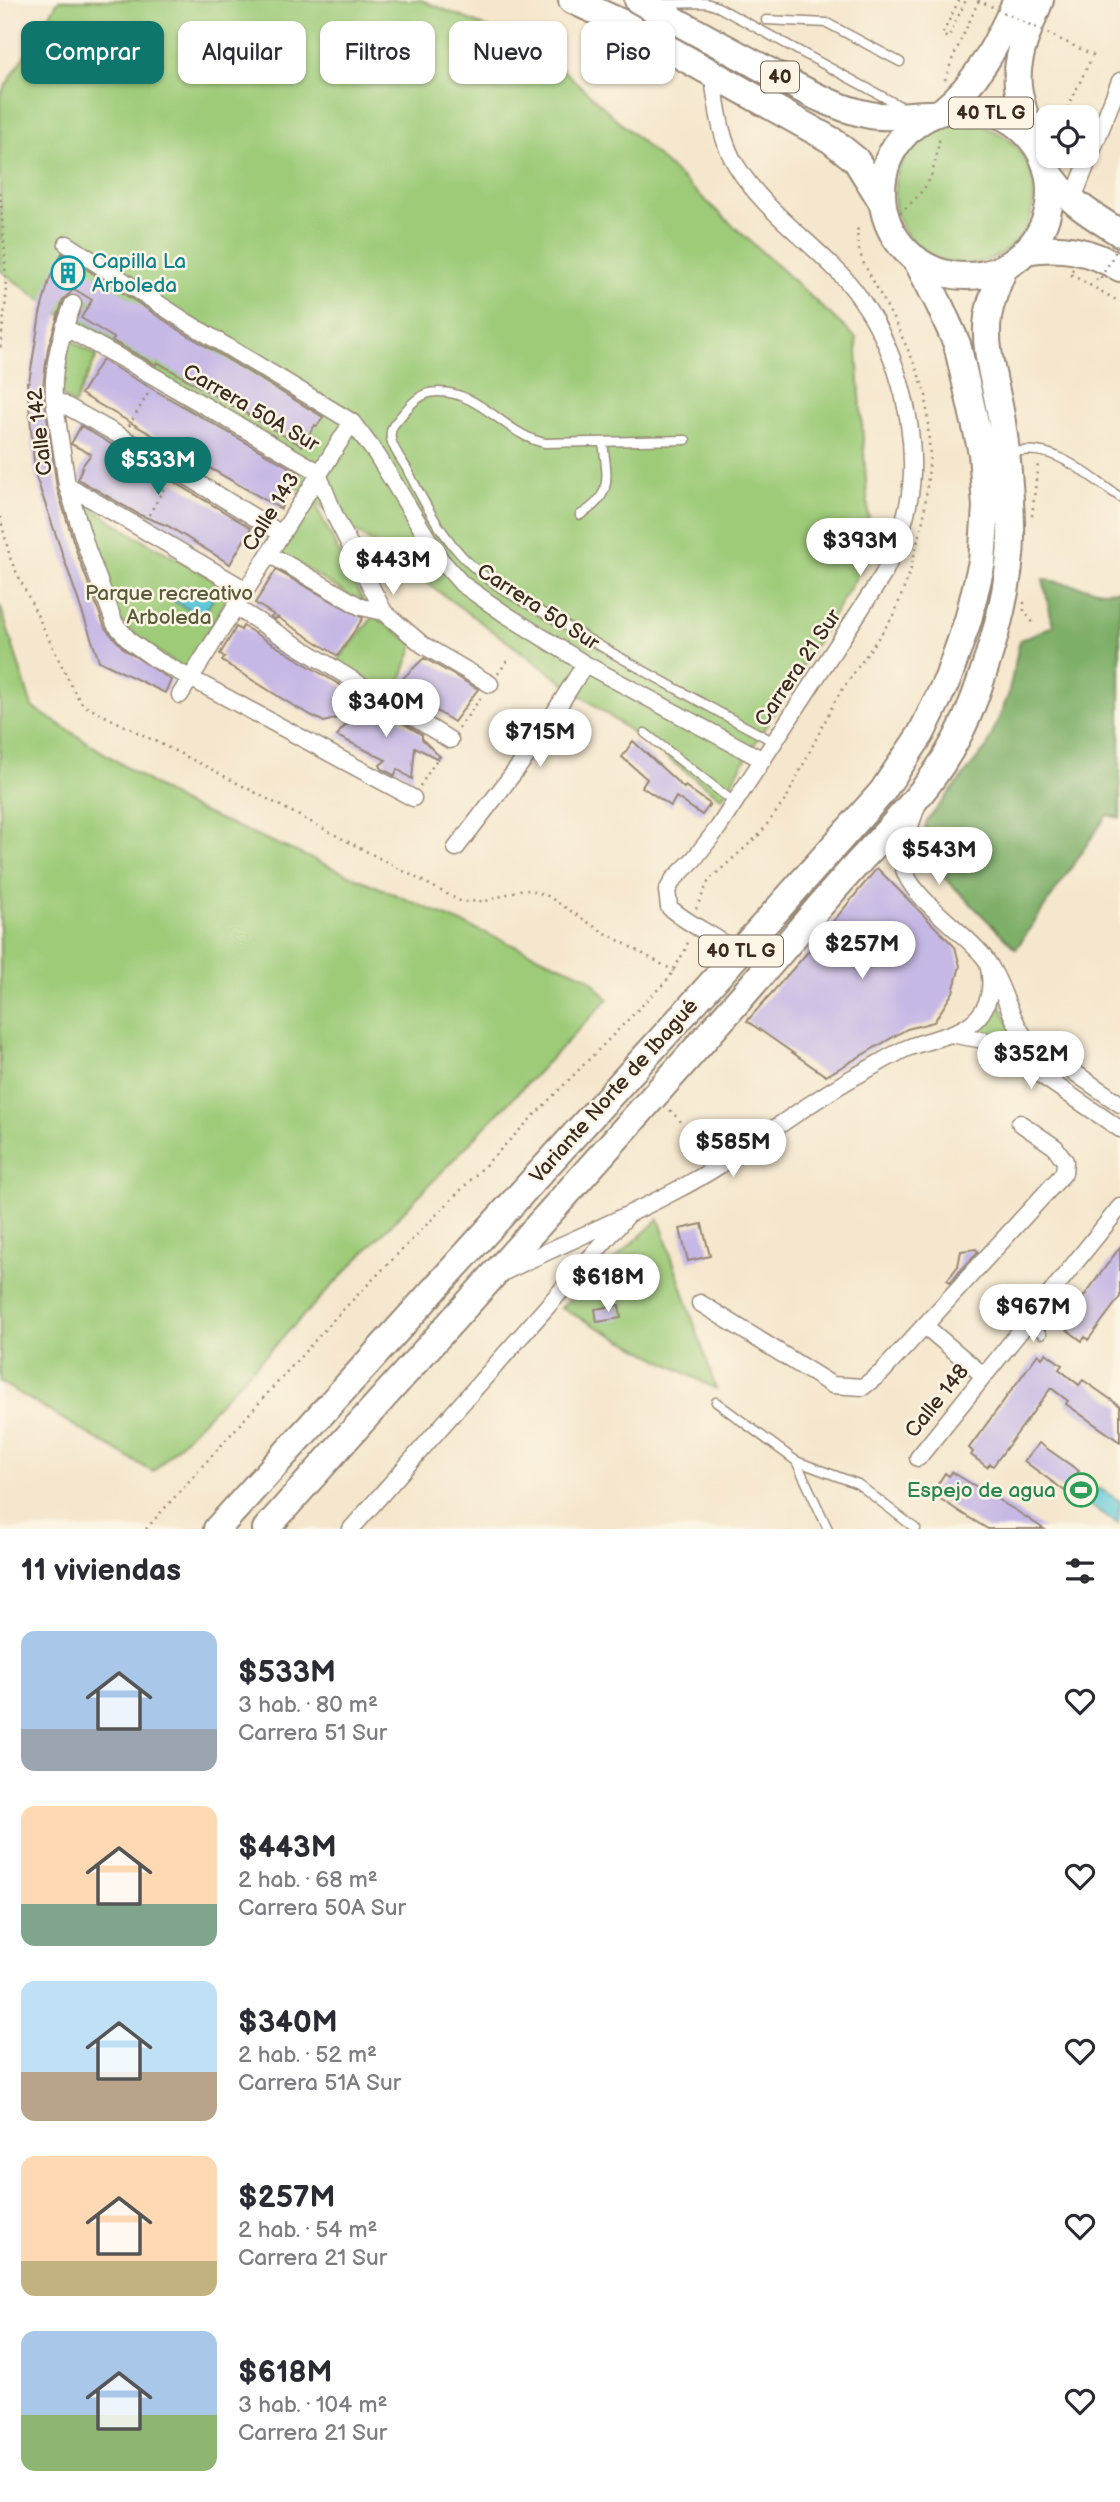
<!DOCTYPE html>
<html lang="es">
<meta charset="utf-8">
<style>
:root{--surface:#fff;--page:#f2f2f3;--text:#2b2b33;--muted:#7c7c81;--accent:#0f766e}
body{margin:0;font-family:"Balsamiq Sans",sans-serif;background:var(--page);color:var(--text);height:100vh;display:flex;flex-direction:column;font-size:26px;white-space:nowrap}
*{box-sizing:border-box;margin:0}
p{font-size:23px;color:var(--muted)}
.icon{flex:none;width:38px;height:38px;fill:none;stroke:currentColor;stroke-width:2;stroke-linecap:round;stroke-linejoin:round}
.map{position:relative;height:1529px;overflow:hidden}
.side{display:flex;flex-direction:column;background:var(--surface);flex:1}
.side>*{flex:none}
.hud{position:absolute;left:21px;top:21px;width:700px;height:63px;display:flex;gap:14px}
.buttons{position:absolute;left:1036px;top:105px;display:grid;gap:14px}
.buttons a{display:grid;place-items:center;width:63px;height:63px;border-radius:14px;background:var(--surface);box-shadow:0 2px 5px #0004;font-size:35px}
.price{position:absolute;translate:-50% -60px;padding:0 16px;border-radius:24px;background:#fff;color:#222;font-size:23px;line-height:46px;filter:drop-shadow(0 2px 4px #0008)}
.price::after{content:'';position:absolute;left:50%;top:42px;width:21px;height:16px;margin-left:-10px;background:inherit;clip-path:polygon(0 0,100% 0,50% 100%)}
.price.active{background:var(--accent);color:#fff}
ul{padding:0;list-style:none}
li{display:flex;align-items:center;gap:21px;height:175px;padding:0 21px}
li span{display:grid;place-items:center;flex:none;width:196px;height:140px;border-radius:14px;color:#555}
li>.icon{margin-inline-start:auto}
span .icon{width:84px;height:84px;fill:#fffc;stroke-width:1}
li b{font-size:30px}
h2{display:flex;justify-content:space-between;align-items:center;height:84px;padding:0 21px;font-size:30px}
.tag{padding:0 24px;border-radius:14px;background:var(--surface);box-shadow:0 2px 5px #0004;font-size:24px;line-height:63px}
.tag.active{background:var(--accent);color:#fff}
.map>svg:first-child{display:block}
.green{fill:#9dcb78;stroke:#6c7a4b;stroke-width:2}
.forest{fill:#7eaf68;stroke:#5c6c43;stroke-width:2}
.water{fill:#5ec8d8;stroke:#4c797b;stroke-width:2}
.building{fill:#c6b8e5}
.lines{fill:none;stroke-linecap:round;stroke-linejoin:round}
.service-casing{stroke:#988876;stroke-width:11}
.minor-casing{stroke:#988876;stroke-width:19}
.primary-casing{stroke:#988876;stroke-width:30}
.trunk-casing{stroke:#988876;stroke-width:30}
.path{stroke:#988876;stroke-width:2.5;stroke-dasharray:2 5;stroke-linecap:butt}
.service{stroke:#fff;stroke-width:8}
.minor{stroke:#fff;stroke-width:16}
.primary{stroke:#fff;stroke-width:26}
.trunk{stroke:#fff;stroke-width:26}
.path-bridge{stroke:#988876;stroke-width:2.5;stroke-dasharray:2 5;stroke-linecap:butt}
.labels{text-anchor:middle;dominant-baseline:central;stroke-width:5;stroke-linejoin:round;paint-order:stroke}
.shield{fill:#fcf5e5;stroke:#75675a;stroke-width:2}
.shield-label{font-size:19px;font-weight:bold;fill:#3b2a1e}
.culture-label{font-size:21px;fill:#0d838f;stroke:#fcf5e5;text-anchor:start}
.street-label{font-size:21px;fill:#3b2a1e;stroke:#fcf5e5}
.park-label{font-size:21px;fill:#585a39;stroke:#fcf5e5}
.leisure-label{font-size:21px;fill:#27864d;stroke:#fcf5e5;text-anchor:end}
</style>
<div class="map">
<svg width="1120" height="1529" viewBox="0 0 1120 1529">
<rect width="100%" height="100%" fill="#fcf5e5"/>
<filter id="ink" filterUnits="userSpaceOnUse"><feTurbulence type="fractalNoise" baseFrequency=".0143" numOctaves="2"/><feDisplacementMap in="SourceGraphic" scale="14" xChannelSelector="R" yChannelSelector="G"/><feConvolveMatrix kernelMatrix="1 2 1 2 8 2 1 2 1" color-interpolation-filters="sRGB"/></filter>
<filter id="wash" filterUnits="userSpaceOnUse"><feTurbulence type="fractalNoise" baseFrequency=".00686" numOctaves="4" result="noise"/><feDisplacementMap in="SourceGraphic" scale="28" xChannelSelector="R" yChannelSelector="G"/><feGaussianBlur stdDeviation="1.57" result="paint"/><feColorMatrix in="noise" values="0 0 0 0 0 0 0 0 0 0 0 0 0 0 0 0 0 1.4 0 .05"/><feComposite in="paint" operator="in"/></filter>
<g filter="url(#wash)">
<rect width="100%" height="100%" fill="#f5e7cd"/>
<path class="green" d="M59,0H421L540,49L856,338L871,553L722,798L313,500L365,605L273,549L305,494L0,270V95Z
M894 194a70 70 0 1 1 140 0a70 70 0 1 1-140 0Z
M69,339L97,356L74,405L60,394L57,364Z
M89,506L137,537L233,590L185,671L134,634L116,616L78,513Z
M0,605L32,707L184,804L588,977L608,999L153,1472L0,1382Z
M374,616L414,644L403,675L388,696L336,662Z
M996,996L1011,1028L1010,1039L970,1030Z
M659,1219L716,1389L561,1308Z"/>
<path class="forest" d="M1043,579L1102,591L1120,590V818L1107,815L1016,949L923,856L926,822L987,747L1008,696L1020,640L1053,626Z"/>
<path class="water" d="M197,587L209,590L213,599L202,617L174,601L180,588Z
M1099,1488L1120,1501L1118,1524L1088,1504Z"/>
<g id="blocks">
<path class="building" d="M62,253L179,330L323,417L317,426L315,425L302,446L157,362L156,365L112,341L114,338L81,318L92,300L74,289L63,300L48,348L43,386L57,488L77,553L105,628L125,650L171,680L165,693L99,661L35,474L27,382H29L40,314L49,280Z
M102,360L301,474L291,489L287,487L281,509L81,394Z
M81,426L251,528L230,564L168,526L140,515L78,479L83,465L91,454L71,444Z
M276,570L363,618L338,656L277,617L275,620L271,617L274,615L255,603Z
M243,626L353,693L347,715L324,722L297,708L222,661L225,657L220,654L231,636L236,627L241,630Z
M424,658L478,689L454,722L396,685Z
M369,702L422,735V739L440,757L438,759L415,747L412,779L397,769L395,776L382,769L380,765L386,760L337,736L341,730Z
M633,741L684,788L685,786L710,804L702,815L676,797L671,806L642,787L647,779L622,757Z
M877,868L955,947L960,966L953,992L934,1022L907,1029L826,1076L747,1021L814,945Z
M702,1224L710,1256L688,1261L680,1229Z
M1120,1247V1297L1088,1340L1085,1337L1082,1341L1066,1329L1069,1325L1065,1322Z
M976,1249L978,1252L950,1282L947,1280L958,1266L961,1251Z
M619,1305L621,1318L597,1322L595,1309Z
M1046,1353L1062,1365L1059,1369L1079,1385L1083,1380L1120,1406V1442L1066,1404L1068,1401L1051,1388L993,1466L990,1464L987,1467L971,1455L973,1452L969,1448L1038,1354L1042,1358Z
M1039,1443L1079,1471L1065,1491L1024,1461Z
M952,1472L1015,1510L1044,1529H988L963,1514L936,1496L938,1493L934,1490L945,1473L949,1476Z"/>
</g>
</g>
<g filter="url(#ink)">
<use href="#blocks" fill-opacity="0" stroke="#988876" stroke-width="2"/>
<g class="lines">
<defs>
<path id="service" d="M661,4L706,3L718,7L902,107
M766,20L827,23L900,62
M686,440L545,443C505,435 481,391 437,392C418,392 407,409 396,422C382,437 399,455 407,469C424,503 443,539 471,565C494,587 533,607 561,623C631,665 702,703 774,742
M1011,453C1054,441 1086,475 1120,497
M580,515C614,495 607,477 603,442
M645,733L735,803
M1028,1322L1042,1334
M716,1402L796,1461L858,1484L916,1529
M796,1461L828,1529"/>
<path id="minor" d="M712,72C717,102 719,138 736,165C764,211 810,240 846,280C890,331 914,406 912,473C911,508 898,544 883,575L718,828L694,859L673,880L667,891L669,907C689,926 717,935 738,954
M1072,201L1120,81
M67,244L185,321L352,422L377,455L440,559L462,584L505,614L585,664L763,760
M73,304C61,335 52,365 54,399L67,485L87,549L115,624L131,642L155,659L413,798
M64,327L157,378L317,471L335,516L384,612
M54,399L122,437L282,534
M67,485L246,590
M269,554L361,607L384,612L423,645L490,684
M235,607L450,740
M180,695L352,422
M917,806C911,824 902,845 903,864C906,895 965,932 984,957C1003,982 1007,1014 1026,1039L1120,1104
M456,848L529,753L585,664
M950,1034L984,1040L1010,1054L1120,1129
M502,1273C559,1245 619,1221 675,1191C738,1159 792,1112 854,1077C871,1068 888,1057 905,1049C927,1039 955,1037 974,1021C991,1006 993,984 988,963
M700,1303L832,1385L863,1387L882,1372L1064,1173L1065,1161L1055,1147L1020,1123
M925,1326L984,1376
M918,1458L1120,1207
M351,1529L627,1216"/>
<path id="primary" d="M572,0L622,23L831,140L856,160L882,202
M638,0C677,22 717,43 757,65C793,84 829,107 870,115C891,119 913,113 934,114
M1047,169C1065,200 1090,214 1120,233
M1025,251C1061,245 1088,250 1120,268"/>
<path id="trunk" d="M882 192a84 84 0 1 1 168 0a84 84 0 1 1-168 0Z
M941,112C979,82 997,43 1017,0
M1032,140C1028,123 1020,104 1018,86C1015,56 1030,27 1040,0
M217,1529L703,993L882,792L921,734L948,678L968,620L982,562L986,507L982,453L957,344L939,304L916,259
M266,1529C438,1334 615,1144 785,947C808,920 831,892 856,865C908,809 948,771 975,697C994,643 1013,581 1011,524C1010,488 1007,452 1001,416C996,385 983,349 988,317C991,299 998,282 1005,266"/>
</defs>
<use href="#service" class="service-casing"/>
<use href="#minor" class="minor-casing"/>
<use href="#primary" class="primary-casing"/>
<use href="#trunk" class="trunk-casing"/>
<path class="path" d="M959,0L942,35L948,38L966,0
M945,80L952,60L979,0
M1085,117L1067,109L1092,57
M0,192L5,255L6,299L0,350
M900,213C933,184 932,178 940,136
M1073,269L1070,274L1120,302
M129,426L150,390
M149,515L168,481
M1032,516L1038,463
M0,517L11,561L75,693L83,705L207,767L462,902L486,901L523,889L546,895L600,930L674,971
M1024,602V611L1035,625
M498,674L509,658
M459,728L482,696
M420,786L441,753
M696,909L709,880L759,835L786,799L836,699L894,615L910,572L924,516L930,457L926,395L915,365L896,324L863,262L858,247L857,230L859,229
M670,1110L696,1138L713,1151
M146,1529L336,1317L669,978L685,950L689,939"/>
<use href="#service" class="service"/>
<use href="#minor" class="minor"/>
<use href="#primary" class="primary"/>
<use href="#trunk" class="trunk"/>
<path class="path-bridge" d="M978,0L1093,55L1092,57
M1096,279L1099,281L1120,244"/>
</g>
</g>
<defs>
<symbol id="building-ring" viewBox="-11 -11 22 22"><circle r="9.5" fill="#fcf5e5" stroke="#0f9aa8" stroke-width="1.5"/><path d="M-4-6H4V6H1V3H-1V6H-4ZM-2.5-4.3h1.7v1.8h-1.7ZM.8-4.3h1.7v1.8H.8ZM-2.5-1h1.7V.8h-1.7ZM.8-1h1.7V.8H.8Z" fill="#0f9aa8"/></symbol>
<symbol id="stadium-ring" viewBox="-11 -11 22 22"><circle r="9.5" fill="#fcf5e5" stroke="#2e9e5b" stroke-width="1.5"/><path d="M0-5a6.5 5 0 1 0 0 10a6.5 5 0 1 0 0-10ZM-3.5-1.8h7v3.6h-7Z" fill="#2e9e5b"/></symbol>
</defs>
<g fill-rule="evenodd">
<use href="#building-ring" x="49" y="254" width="38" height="38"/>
<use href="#stadium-ring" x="1062" y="1471" width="38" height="38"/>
</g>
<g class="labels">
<g class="shield">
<rect x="761" y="61.5" width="38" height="31" rx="5"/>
<rect x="949" y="97.5" width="84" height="31" rx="5"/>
<rect x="699" y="935.5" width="84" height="31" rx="5"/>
</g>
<g class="shield-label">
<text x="780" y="77">40</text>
<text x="991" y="113">40 TL G</text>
<text x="741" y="951">40 TL G</text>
</g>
<g class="culture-label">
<text x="92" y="261">Capilla La<tspan x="92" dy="24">Arboleda</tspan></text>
</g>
<g class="street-label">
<text transform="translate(251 408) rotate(30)">Carrera 50A Sur</text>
<text transform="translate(40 432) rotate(-97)">Calle 142</text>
<text transform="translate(271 512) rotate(-58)">Calle 143</text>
<text transform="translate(538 607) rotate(33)">Carrera 50 Sur</text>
<text transform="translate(798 668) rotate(-56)">Carrera 21 Sur</text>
<text transform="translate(614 1091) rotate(-48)">Variante Norte de Ibagué</text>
<text transform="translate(937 1401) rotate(-51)">Calle 148</text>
</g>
<g class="park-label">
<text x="169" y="593">Parque recreativo<tspan x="169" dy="24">Arboleda</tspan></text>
</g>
<g class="leisure-label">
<text x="1056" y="1490">Espejo de agua</text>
</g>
</g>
</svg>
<div class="buttons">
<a><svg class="icon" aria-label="locate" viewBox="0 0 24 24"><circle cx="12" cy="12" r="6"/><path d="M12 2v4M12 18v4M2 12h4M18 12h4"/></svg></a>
</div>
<b class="price active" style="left:158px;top:497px">$533M</b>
<b class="price" style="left:860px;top:578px">$393M</b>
<b class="price" style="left:393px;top:597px">$443M</b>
<b class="price" style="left:386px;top:739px">$340M</b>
<b class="price" style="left:540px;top:769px">$715M</b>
<b class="price" style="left:939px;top:887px">$543M</b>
<b class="price" style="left:862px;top:981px">$257M</b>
<b class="price" style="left:1031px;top:1091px">$352M</b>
<b class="price" style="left:733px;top:1179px">$585M</b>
<b class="price" style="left:608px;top:1314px">$618M</b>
<b class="price" style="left:1033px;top:1344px">$967M</b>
<div class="hud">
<a class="tag active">Comprar</a>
<a class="tag">Alquilar</a>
<a class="tag">Filtros</a>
<a class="tag">Nuevo</a>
<a class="tag">Piso</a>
</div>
</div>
<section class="side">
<h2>11 viviendas<svg class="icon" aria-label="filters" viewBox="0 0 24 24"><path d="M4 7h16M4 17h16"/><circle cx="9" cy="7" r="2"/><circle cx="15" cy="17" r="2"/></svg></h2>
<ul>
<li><span style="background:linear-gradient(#a9c7e8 70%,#9aa5b1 0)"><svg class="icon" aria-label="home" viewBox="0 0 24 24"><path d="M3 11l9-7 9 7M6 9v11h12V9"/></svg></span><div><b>$533M</b><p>3 hab. · 80 m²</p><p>Carrera 51 Sur</p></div><svg class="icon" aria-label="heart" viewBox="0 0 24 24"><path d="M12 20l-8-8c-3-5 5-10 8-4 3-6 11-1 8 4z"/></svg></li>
<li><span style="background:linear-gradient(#ffd9b3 70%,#7fa58c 0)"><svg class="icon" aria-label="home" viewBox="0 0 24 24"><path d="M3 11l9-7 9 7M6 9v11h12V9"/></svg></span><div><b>$443M</b><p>2 hab. · 68 m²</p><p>Carrera 50A Sur</p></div><svg class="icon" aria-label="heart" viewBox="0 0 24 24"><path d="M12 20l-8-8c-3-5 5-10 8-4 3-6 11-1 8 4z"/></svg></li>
<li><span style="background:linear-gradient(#bfe0f5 65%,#b9a48a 0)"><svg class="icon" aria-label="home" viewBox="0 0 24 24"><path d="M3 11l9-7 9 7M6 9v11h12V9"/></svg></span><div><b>$340M</b><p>2 hab. · 52 m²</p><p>Carrera 51A Sur</p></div><svg class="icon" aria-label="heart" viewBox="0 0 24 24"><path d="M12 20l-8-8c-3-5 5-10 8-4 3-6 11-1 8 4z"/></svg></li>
<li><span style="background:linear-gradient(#ffd9b3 75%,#c2b280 0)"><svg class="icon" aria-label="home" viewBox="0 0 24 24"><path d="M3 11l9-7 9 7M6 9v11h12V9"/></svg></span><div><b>$257M</b><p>2 hab. · 54 m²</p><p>Carrera 21 Sur</p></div><svg class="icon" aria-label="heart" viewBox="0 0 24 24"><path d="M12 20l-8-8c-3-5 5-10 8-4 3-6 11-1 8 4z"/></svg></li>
<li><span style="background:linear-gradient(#a9c7e8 60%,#8fb573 0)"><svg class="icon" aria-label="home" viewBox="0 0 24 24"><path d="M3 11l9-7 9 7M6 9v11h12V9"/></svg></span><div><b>$618M</b><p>3 hab. · 104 m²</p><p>Carrera 21 Sur</p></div><svg class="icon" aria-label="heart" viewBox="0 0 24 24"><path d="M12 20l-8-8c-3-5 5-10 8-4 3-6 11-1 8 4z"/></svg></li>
</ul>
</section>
